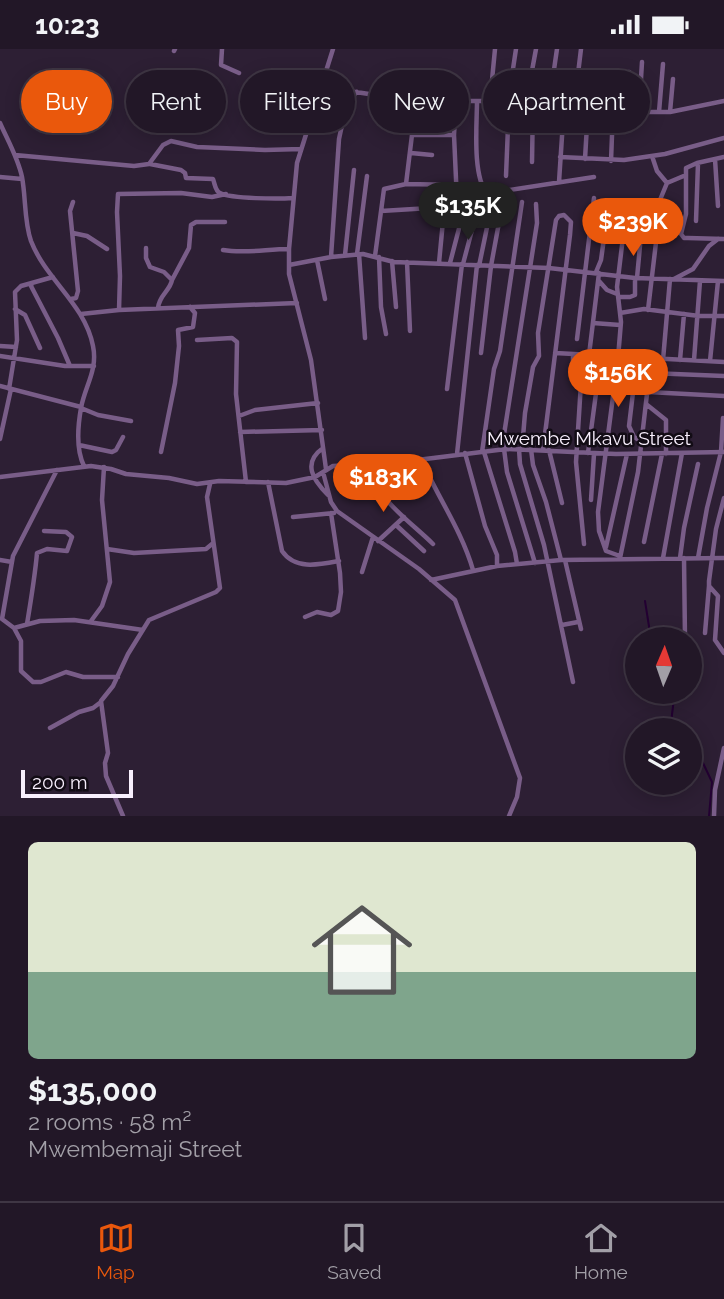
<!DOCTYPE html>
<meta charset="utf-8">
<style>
:root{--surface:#221727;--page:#2a202f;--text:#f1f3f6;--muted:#a29fa7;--line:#3f3644;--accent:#ea580c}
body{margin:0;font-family:Raleway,sans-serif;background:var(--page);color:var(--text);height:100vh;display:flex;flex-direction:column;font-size:26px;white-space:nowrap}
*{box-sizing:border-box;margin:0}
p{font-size:23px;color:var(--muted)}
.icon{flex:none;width:38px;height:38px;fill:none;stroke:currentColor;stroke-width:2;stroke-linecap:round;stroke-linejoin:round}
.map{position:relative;height:767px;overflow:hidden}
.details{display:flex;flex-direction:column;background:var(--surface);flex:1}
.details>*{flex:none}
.hud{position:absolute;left:21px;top:21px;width:682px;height:63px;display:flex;gap:14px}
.needle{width:46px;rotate:2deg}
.tools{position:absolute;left:625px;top:578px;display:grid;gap:14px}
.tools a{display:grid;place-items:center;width:77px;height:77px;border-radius:50%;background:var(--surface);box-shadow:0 4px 18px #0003,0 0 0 2px var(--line);font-size:35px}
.scale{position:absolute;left:21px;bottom:18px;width:112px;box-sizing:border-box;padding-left:7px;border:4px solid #f8effd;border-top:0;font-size:19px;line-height:24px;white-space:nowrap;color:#f8effd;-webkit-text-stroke:5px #120c15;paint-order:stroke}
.price{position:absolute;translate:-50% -60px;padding:0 16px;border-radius:24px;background:var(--accent);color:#fff;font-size:23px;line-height:46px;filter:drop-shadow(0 2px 4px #0008)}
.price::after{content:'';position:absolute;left:50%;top:42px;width:21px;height:16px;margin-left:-10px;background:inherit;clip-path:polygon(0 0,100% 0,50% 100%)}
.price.on{background:#222;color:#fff}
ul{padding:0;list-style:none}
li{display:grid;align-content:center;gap:14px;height:371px;padding:0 28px}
li span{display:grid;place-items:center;height:217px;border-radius:10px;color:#555}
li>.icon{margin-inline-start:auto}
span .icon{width:126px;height:126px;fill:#fffc;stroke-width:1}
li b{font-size:30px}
.pill{padding:0 24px;border-radius:32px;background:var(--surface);box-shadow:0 4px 18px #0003,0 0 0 2px var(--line);font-size:24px;line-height:63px}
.pill.on{background:var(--accent);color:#fff}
.status{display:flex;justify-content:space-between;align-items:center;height:49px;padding:0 35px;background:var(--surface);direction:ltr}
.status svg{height:19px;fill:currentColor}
.dock{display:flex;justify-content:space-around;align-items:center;height:98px;border-top:2px solid var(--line);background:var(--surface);font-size:19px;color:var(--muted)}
.dock a{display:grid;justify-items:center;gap:4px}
.dock .on{color:var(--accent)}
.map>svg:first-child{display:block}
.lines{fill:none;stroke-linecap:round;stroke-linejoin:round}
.stream{stroke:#230032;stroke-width:2}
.minor{stroke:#795d88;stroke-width:4.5}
.labels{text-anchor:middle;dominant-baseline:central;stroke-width:5;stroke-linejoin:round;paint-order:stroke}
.street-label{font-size:19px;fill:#f8effd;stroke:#120c15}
</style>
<div class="status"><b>10:23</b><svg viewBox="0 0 49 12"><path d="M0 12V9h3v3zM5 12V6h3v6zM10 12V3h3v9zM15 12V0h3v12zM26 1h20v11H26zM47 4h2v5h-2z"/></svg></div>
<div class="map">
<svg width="724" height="767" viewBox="0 0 724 767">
<rect width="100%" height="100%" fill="#2d1f34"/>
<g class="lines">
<path class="stream" d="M645,552L651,590
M670,681L675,642
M690,707L703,714L712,733L709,767"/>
<path class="minor" d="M222,0L221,16L239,24
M174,2L175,0
M254,35L319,45
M322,38L416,52H499L639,63H670L724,52
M477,52C477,75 472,126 487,145
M490,52L495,0
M508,53L516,0
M526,54L536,0
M549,55L557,0
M574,58L581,0
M599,59L604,26
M626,62L629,23
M639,63L642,13
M659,63L663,15
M670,63L673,30
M0,74C8,92 18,109 22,128C26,149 24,172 31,192C46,231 85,255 93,297C98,321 85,337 81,359C78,376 76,401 84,417
M413,86H454
M411,104L432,106
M15,106L134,117L149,115L163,96L171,92L197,98L265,101L301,100
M652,107L657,122L667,134
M560,108L624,111L665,105L724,89
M724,108L697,114L686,119V165L681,185L684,189H688L724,190
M585,110L588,59
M715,110L718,157
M611,112L613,61
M532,113L533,54
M150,115L181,121L185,124L186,129L213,130C215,135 215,142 220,144C232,150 279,150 293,149
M506,127L509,53
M0,128L22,130
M559,133L564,57
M406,135L416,53
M458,149L594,128
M381,162L430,159L457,152L454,86L456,52
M696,172L698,114
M73,184L87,187L107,200
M604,184C614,190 620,188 629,183L641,186
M146,199V209L150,218L164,223L172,231C170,242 159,246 158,259
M223,201C245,205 267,200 289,200
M357,205L367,127
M359,205L365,289
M345,206L354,121
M375,207L384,140L406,135L457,136
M331,208L339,90L347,53L357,43
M379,208L381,258L386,285
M317,211L325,250
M392,212L396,258
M407,213L410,282
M439,214L443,172
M450,214L462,168
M463,215L472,181
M289,216L331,208L363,205L394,213L549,219L635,229L724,232
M479,217L490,164V144
M596,223L601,211L609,153
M637,229L641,186L655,173
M674,230L693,220L709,197L718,190
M172,231L189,199L191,176L196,173H225
M599,232L607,241L617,245
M32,234L31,237L58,289L70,317
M618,248H630L635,246V229
M71,250L76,249L78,242L70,162L73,153
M15,260L25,266L40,299
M119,261L120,227L117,163L118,145L181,144L212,148L226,145
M648,261L657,185L655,163L667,134L686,126
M620,264L644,260L699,267H724
M81,265L119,261L297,254
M593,274L620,276
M577,290L594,149
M197,291L232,289L237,293L236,345L246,433
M0,297L16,298
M481,304L491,217L505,141
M555,304L724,313
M573,305V314L581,334L576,413L584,495
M589,306L599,224
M0,307L65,317H94
M637,310L629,377L634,388L641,392
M663,311L670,230
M680,311L684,265
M694,311L700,232
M710,312L718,232
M650,324L724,327
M0,337L81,358
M9,340L17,291L15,243L21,237L53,228
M447,340L462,215
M648,343L724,347
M646,355L666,371V405
M81,359L98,366L131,372
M239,367L255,361L318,354
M240,383L322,381
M0,390L11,340
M79,396L112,403L116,401L123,388
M323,399C302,414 313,431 328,446
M519,400L520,415L544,496L573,633
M522,400L525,364L533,318L539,307L538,284L556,171L559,167L564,166L571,173L570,186L543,401
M531,400L533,416L546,453L561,511
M549,401L562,454
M161,403L175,334L179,297L178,281L193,278L195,264L190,258
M482,403L494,320L500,302L522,153
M484,403L515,503L517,515
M465,404L485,477L497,506V517
M588,404L601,307
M457,405L477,216
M421,410C437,447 462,482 473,521
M369,416C374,449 411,473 433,495
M326,420L311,311L289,225V200L297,114L333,0
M57,421L13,507L2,570L14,579L40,572L74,571L143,581
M323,423L331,453L337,462L419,520L455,551L520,729L517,748L509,767
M0,428L91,417L111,420L126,425L169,429L197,435L219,432L286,434L315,428L333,417L401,413L506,400L616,405L724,403
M268,433L282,502C295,521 318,516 339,512
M724,449L716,480L709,532V537L718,547L715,591L724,604
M591,451L594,405
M293,468L334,464
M396,476L424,502
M378,492L404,468
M644,493L662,405
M606,498L627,405
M107,500L134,504L206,500L212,495
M620,507L606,502L599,482L598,463L618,309L621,273L617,238L623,188
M620,509L638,423L651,310
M663,509L682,404
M680,509L684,479L698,415
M684,509L685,590
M698,509L707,459L721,403L723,369
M0,511L12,513
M565,511L581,580
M535,514L507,423L503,392L537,174L536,155
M362,523L373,488
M431,531L497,517L561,511L724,509
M305,568L317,563L331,566L338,562L341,543L340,524L331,464
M91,572L102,557L110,533L102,451L104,418
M27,575C31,551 35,527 37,504L47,500L67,502L72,488L66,483L44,482
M562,576L578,573
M14,579L21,592V622L33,633H41L66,623L83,628H118
M705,584L709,537
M50,679L79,663L93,659L101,653
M123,767L106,727L105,714L108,704L101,652L113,637L128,605L149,571L216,543L220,539L207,448L210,435
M714,767L715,741L724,699"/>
</g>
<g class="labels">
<g class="street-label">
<text x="589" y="389">Mwembe Mkavu Street</text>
</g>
</g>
</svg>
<div class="tools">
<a><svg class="needle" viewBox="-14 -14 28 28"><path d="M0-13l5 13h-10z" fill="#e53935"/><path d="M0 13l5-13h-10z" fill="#a29fa7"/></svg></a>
<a><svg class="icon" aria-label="layers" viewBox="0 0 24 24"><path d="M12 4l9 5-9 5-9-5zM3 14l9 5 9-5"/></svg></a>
</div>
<div class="scale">200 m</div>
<b class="price on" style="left:468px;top:193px">$135K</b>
<b class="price" style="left:633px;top:209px">$239K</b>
<b class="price" style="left:618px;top:360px">$156K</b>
<b class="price" style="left:383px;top:465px">$183K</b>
<div class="hud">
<a class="pill on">Buy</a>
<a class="pill">Rent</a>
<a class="pill">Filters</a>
<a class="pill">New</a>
<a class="pill">Apartment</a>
</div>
</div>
<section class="details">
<ul>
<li><span style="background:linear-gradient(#dfe7d0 60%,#7fa58c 0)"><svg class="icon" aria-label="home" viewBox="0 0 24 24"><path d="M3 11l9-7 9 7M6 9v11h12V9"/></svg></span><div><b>$135,000</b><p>2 rooms · 58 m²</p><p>Mwembemaji Street</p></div></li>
</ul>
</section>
<nav class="dock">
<a class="on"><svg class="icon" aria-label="map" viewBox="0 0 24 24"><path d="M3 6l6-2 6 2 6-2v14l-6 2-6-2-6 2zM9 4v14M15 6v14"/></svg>Map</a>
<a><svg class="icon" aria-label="saved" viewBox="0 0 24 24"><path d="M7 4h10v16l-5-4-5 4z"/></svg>Saved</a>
<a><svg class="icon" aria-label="home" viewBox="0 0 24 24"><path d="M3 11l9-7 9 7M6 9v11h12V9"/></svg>Home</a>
</nav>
